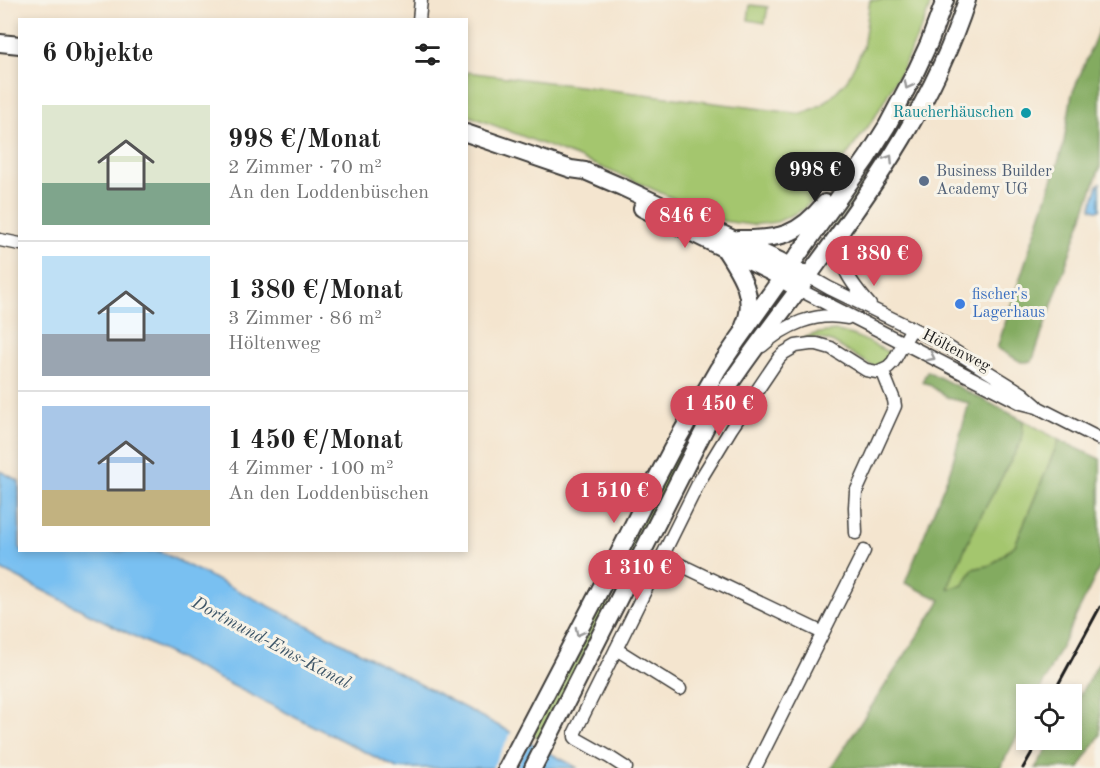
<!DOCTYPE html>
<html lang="de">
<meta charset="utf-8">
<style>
:root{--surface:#fff;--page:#f2f2f2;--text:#222;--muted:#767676;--line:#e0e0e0;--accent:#d1495b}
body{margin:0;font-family:"Old Standard TT",serif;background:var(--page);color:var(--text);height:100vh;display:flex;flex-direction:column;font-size:22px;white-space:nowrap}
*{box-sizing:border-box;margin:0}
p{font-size:20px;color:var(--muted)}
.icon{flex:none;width:33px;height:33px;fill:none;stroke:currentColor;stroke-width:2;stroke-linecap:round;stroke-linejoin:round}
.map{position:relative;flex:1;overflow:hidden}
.details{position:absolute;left:18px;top:18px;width:450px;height:534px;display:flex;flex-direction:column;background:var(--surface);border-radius:0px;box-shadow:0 3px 9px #0003}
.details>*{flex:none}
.controls{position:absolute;left:1016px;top:684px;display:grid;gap:12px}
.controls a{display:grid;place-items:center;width:66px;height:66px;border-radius:0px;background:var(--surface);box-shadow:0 3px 9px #0003;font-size:30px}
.price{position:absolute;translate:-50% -51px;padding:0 14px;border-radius:21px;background:var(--accent);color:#fff;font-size:20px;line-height:39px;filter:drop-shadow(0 2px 3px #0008)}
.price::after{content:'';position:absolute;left:50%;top:36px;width:18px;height:14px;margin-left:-9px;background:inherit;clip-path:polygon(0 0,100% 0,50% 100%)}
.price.current{background:#222;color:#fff}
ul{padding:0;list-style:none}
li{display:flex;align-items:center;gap:18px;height:150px;padding:0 24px}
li+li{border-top:2px solid var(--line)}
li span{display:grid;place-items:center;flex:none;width:168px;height:120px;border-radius:0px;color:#555}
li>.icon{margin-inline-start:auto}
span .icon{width:72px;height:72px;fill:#fffc;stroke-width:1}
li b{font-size:26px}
h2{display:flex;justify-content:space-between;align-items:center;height:72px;padding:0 24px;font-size:26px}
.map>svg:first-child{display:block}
.green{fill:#a4c66e;stroke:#607145;stroke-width:1.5}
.forest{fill:#83ab61;stroke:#50643e;stroke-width:1.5}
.water{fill:#79c0f1;stroke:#4a6e86;stroke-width:1.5}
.pier{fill:#f4e5cf}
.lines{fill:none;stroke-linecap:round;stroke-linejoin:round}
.street-casing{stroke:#3c3a37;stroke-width:15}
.secondary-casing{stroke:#3c3a37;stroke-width:20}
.street{stroke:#fff;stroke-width:12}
.secondary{stroke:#fff;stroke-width:16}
.rail{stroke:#1c1c1c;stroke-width:3}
.oneway{stroke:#999}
.culture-dot{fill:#0f9aa8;stroke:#f7f3e8;stroke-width:2}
.service-dot{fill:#5c6f8a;stroke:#f7f3e8;stroke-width:2}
.shop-dot{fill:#3f7fe0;stroke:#f7f3e8;stroke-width:2}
.labels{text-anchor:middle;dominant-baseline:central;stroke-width:6;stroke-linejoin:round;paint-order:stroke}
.culture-label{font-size:16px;fill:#0d838f;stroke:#f7f3e8;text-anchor:end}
.service-label{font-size:16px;fill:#4e5e75;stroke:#f7f3e8;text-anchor:start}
.shop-label{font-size:16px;fill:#366cbe;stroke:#f7f3e8;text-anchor:start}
.street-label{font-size:16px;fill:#1c1c1c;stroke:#f7f3e8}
.water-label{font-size:18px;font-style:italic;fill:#3d5567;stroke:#f7f3e8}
</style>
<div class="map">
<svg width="1100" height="768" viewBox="0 0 1100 768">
<rect width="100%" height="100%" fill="#f7f3e8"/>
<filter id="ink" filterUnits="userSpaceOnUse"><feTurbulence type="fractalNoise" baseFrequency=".0167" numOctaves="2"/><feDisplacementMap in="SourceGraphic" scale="12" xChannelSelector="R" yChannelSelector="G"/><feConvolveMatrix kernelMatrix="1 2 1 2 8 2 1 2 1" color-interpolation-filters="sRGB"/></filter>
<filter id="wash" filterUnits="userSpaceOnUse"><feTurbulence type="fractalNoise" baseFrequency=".008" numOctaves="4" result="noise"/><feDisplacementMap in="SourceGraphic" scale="24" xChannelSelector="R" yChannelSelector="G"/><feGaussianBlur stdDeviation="1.35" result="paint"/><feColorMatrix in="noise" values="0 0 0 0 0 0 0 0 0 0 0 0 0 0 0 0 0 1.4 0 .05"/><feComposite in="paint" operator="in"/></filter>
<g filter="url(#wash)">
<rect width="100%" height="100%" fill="#f4e5cf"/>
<path class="green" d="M870,0H932L923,25L901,71L875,117L817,196L802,210L777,222L752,225L723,221L637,182L574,156L467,115V72L802,114L821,105L831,97L847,80L863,48Z
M750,5L768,7L765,23L748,20Z
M929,72L901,129L817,254L814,252C855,195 895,138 926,74Z
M779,295L778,298C739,353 701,406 677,470L541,739L531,734L670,463L720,376Z
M836,331C856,334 872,344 890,353C888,361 880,367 872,366L832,342L817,338L801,340C812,333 824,332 836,331Z
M1023,420L1059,440L1015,545L991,565L973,569L963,585L948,589L954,572L976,525L1022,440Z"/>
<path class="forest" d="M1100,27V167L1032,362H1021L997,348L1063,147L1072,94Z
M927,371L1023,420L1022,440L976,525L954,572L948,589L963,585L973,569L991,565L1015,545L1059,440L1100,459V567L1038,694H1026V720L1000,768H831L941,600L905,583L951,468L969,403L948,398L928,384L922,382Z
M1100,661V735L1079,768H1035L1053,740H1071V709Z"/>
<path class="water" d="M1100,183V210H1096L1091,208L1098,185Z
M0,471L19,481L20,550L159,551L333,638L578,768H397L0,569Z"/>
<path class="pier" d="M513,729L531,739L515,768H492Z"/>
</g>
<g filter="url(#ink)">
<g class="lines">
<defs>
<path id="street" d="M419,20L421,0
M844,230C833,261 851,283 870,305
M0,240L20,244
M808,276L829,288L940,342L1022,393L1037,406
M798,289L1021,403L1037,407L1100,439
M762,346C785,325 816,311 847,318
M856,533L855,507L856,492L895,406L894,400L882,370
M662,556L823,633
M616,649L680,689
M626,768L609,757L577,739L575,737V732L700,480L731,429L779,358L784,353L796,346L810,344H817L831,348L866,370L877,372L888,367L893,362L912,328
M755,768L864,551"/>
<path id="secondary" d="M0,43L20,45
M466,133L571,169L585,171L622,187L780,261L800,272
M642,208L771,272L790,284
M738,239C779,240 799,235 825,203
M726,251C741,274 757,299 744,326
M507,768L615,561L652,487L672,449L718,369L737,341L867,158L887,126L916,71L929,43L945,0
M533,768L721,397C751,351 785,309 817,264C877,183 936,97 967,0"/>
</defs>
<use href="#street" class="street-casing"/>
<use href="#secondary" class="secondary-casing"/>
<use href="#street" class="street"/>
<use href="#secondary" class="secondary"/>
<path class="rail" d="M1053,694L1100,607
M1023,768L1039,740"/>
</g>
<defs><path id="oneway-chevron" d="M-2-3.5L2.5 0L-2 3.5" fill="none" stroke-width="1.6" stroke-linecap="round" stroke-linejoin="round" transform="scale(1.5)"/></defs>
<g class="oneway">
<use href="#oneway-chevron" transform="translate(908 85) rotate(118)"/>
<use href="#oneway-chevron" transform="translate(889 159) rotate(-57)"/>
<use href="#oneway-chevron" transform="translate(931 357) rotate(27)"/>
<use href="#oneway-chevron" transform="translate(579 632) rotate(118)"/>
</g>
</g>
<circle class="culture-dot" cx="1026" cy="113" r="6"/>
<circle class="service-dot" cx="924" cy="181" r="6"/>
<circle class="shop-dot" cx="960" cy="304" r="6"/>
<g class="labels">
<g class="culture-label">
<text x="1014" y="113">Raucherhäuschen</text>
</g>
<g class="service-label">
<text x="936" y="172">Business Builder<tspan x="936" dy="18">Academy UG</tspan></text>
</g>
<g class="shop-label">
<text x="972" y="295">fischer's<tspan x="972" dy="18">Lagerhaus</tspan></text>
</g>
<g class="street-label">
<text transform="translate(956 351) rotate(27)">Höltenweg</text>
</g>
<g class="water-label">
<text transform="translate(271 643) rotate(28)">Dortmund-Ems-Kanal</text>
</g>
</g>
</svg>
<div class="controls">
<a><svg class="icon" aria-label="locate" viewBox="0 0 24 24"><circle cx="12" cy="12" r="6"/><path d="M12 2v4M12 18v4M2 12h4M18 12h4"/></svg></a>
</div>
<b class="price current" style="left:815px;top:203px">998 €</b>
<b class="price" style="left:685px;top:249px">846 €</b>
<b class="price" style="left:874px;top:287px">1 380 €</b>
<b class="price" style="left:719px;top:437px">1 450 €</b>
<b class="price" style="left:614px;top:524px">1 510 €</b>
<b class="price" style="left:637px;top:601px">1 310 €</b>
<section class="details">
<h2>6 Objekte<svg class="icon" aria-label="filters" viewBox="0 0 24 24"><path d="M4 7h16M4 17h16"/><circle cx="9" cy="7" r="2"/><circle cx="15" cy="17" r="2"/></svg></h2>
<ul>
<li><span style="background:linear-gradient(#dfe7d0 65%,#7fa58c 0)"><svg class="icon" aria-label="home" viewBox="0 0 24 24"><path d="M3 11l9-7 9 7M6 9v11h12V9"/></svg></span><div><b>998 €/Monat</b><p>2 Zimmer · 70 m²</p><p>An den Loddenbüschen</p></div></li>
<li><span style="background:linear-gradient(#bfe0f5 65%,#9aa5b1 0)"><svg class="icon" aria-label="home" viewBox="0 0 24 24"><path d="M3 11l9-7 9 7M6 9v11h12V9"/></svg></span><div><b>1 380 €/Monat</b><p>3 Zimmer · 86 m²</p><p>Höltenweg</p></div></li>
<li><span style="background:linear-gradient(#a9c7e8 70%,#c2b280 0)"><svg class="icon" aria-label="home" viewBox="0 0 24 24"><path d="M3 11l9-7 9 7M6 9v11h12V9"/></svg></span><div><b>1 450 €/Monat</b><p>4 Zimmer · 100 m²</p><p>An den Loddenbüschen</p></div></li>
</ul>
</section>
</div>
